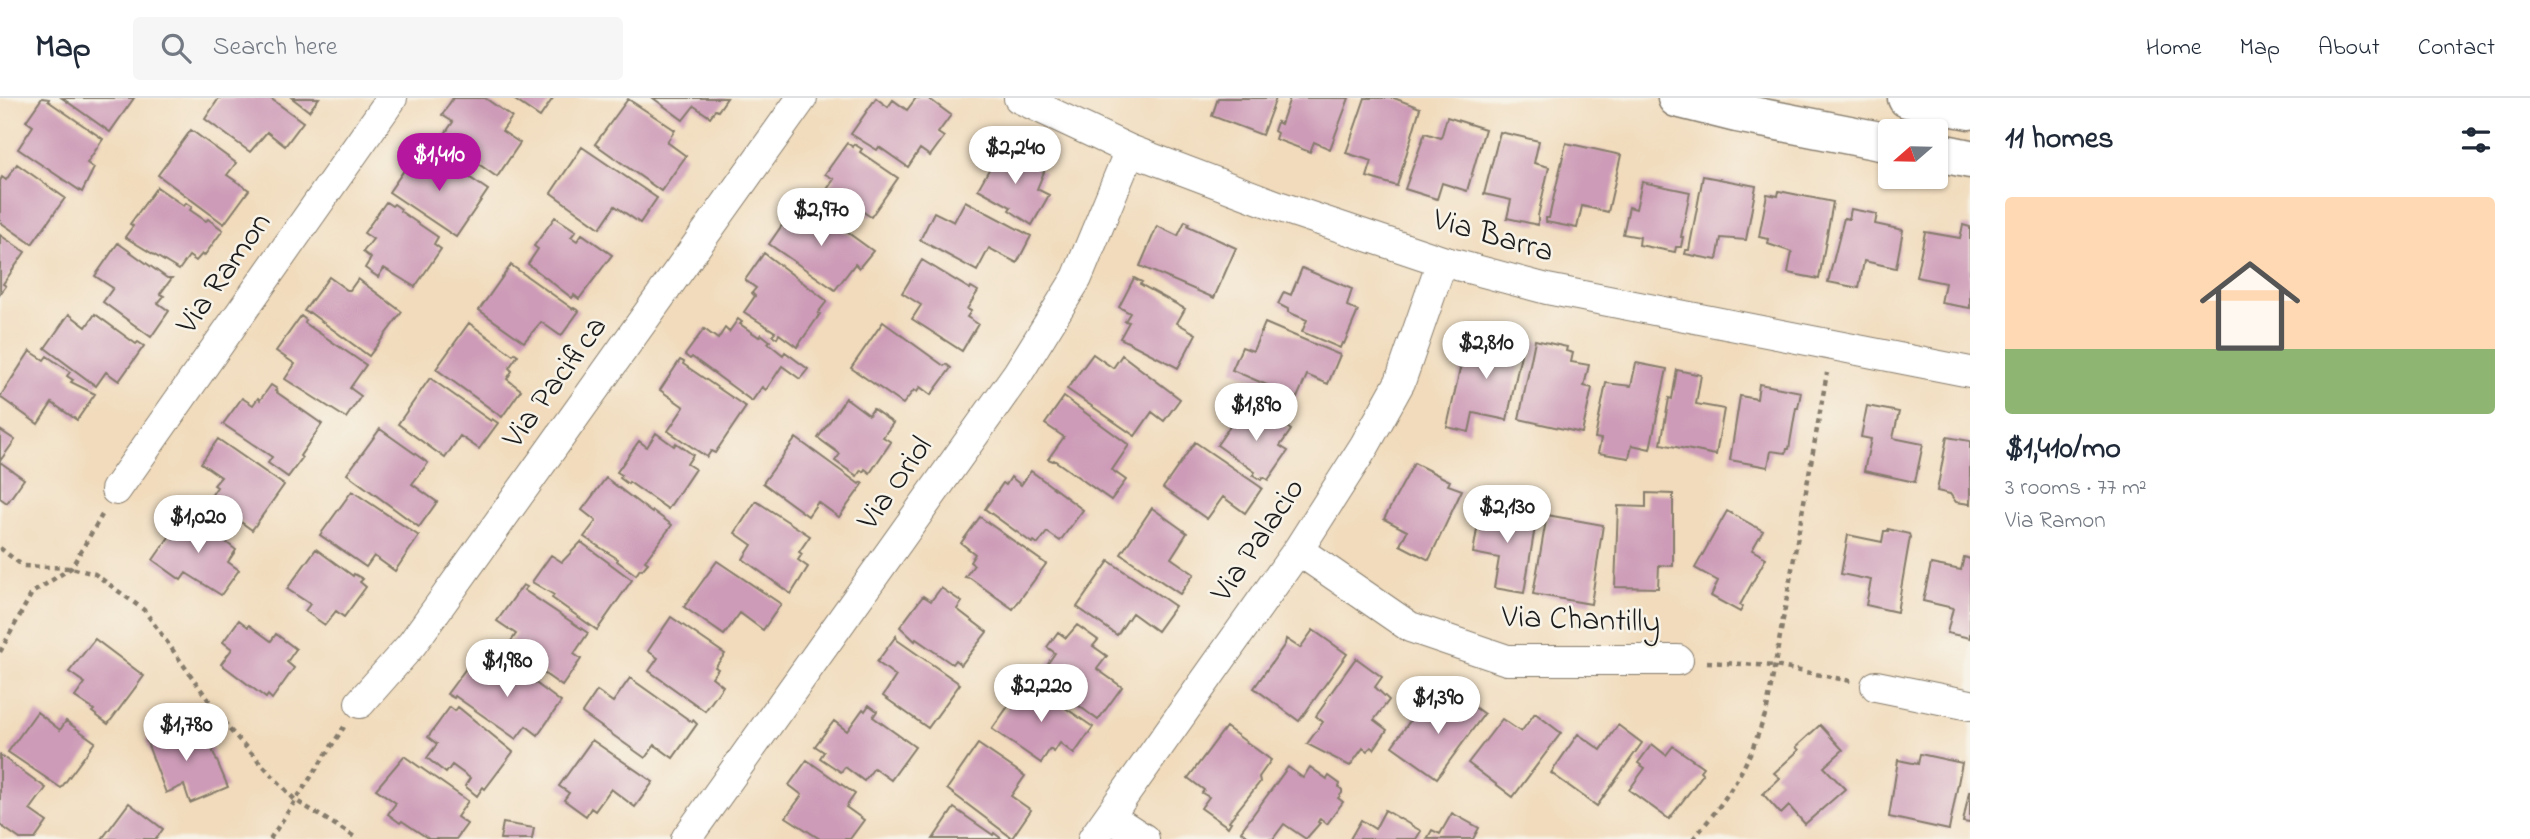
<!DOCTYPE html>
<meta charset="utf-8">
<style>
:root{--surface:#fff;--page:#f6f6f7;--text:#1f2937;--muted:#747a83;--line:#e0e1e3;--accent:#b5179e}
body{margin:0;font-family:"Indie Flower",sans-serif;background:var(--page);color:var(--text);height:100vh;display:flex;flex-direction:column;font-size:26px;white-space:nowrap}
*{box-sizing:border-box;margin:0}
p{font-size:23px;color:var(--muted)}
.icon{flex:none;width:38px;height:38px;fill:none;stroke:currentColor;stroke-width:2;stroke-linecap:round;stroke-linejoin:round}
.map{position:relative;flex:1;overflow:hidden}
.panel{display:flex;flex-direction:column;background:var(--surface);width:560px}
.panel>*{flex:none}
.needle{width:46px;rotate:250deg}
.tools{position:absolute;left:1878px;top:21px;display:grid;gap:14px}
.tools a{display:grid;place-items:center;width:70px;height:70px;border-radius:7px;background:var(--surface);box-shadow:0 2px 5px #0004;font-size:35px}
.price{position:absolute;translate:-50% -60px;padding:0 16px;border-radius:24px;background:#fff;color:#222;font-size:23px;line-height:46px;filter:drop-shadow(0 2px 4px #0008)}
.price::after{content:'';position:absolute;left:50%;top:42px;width:21px;height:16px;margin-left:-10px;background:inherit;clip-path:polygon(0 0,100% 0,50% 100%)}
.price.current{background:var(--accent);color:#fff}
ul{padding:0;list-style:none}
li{display:grid;align-content:center;gap:14px;height:371px;padding:0 35px}
li span{display:grid;place-items:center;height:217px;border-radius:7px;color:#555}
li>.icon{margin-inline-start:auto}
span .icon{width:126px;height:126px;fill:#fffc;stroke-width:1}
li b{font-size:30px}
h2{display:flex;justify-content:space-between;align-items:center;height:84px;padding:0 35px;font-size:30px}
header{display:flex;align-items:center;gap:42px;box-sizing:border-box;height:98px;padding:0 35px;background:var(--surface);border-bottom:2px solid var(--line)}
header strong{font-size:33px}
nav{display:flex;gap:38px;margin-inline-start:auto;font-size:24px}
.search{width:490px;height:63px;background:var(--page);display:flex;align-items:center;gap:18px;box-sizing:border-box;padding:0 24px;border-radius:7px;color:var(--muted);font-size:26px}
main{display:flex;flex:1;min-height:0}
.map>svg:first-child{display:block}
.building{fill:#cd9bb7}
.lines{fill:none;stroke-linecap:round;stroke-linejoin:round}
.minor-casing{stroke:#867c6c;stroke-width:32}
.secondary-casing{stroke:#867c6c;stroke-width:41}
.path{stroke:#867c6c;stroke-width:4.5;stroke-dasharray:5 5;stroke-linecap:butt}
.minor{stroke:#fff;stroke-width:30}
.secondary{stroke:#fff;stroke-width:38}
.labels{text-anchor:middle;dominant-baseline:central;stroke-width:5;stroke-linejoin:round;paint-order:stroke}
.street-label{font-size:32px;fill:#1c1c1c;stroke:#f7f3e8}
</style>
<header>
<strong>Map</strong>
<div class="search"><svg class="icon" aria-label="search" viewBox="0 0 24 24"><circle cx="10" cy="10" r="6"/><path d="M15 15l6 6"/></svg>Search here</div>
<nav><a>Home</a><a>Map</a><a>About</a><a>Contact</a></nav>
</header>
<main>
<div class="map">
<svg width="1970" height="741" viewBox="0 0 1970 741">
<rect width="100%" height="100%" fill="#f7f3e8"/>
<filter id="ink" filterUnits="userSpaceOnUse"><feTurbulence type="fractalNoise" baseFrequency=".0143" numOctaves="2"/><feDisplacementMap in="SourceGraphic" scale="14" xChannelSelector="R" yChannelSelector="G"/><feConvolveMatrix kernelMatrix="1 2 1 2 8 2 1 2 1" color-interpolation-filters="sRGB"/></filter>
<filter id="wash" filterUnits="userSpaceOnUse"><feTurbulence type="fractalNoise" baseFrequency=".00686" numOctaves="4" result="noise"/><feDisplacementMap in="SourceGraphic" scale="28" xChannelSelector="R" yChannelSelector="G"/><feGaussianBlur stdDeviation="1.57" result="paint"/><feColorMatrix in="noise" values="0 0 0 0 0 0 0 0 0 0 0 0 0 0 0 0 0 1.4 0 .05"/><feComposite in="paint" operator="in"/></filter>
<g filter="url(#wash)">
<rect width="100%" height="100%" fill="#f1dbbc"/>
<g id="blocks">
<path class="building" d="M42,0L49,1L48,3L103,41L87,65L94,70L82,94L18,51L33,28L26,23Z
M62,0H134L110,34Z
M219,0H270L303,24L285,48L267,34L250,54L205,21Z
M292,0H319L309,13Z
M453,0H485L512,19L502,33L520,45L497,79L442,40L453,24L442,17Z
M512,0H553L540,19Z
M653,0H727L718,13L715,12L710,19L694,8L683,22Z
M876,0L888,9L893,2L907,12L916,0H928L951,17L938,35L944,39L930,58L920,51L908,69L879,49L877,52L851,36Z
M1218,0H1276L1262,37L1212,18Z
M1290,0H1349L1330,51L1314,44L1310,54L1275,41L1277,35L1274,33L1277,24L1281,26Z
M1365,0H1394L1420,10L1397,88L1367,79L1372,63L1346,55Z
M628,1L675,32L667,44L686,58L661,93L595,46Z
M1447,19L1485,31L1467,93L1442,85L1437,101L1405,91L1425,35L1441,40Z
M191,32L236,65L227,77L249,92L224,126L158,77Z
M1500,34L1539,43L1534,65L1549,69L1538,118V127L1507,120L1511,102L1484,96Z
M847,45L853,49L854,46L862,51L860,54L898,80L871,119L848,104L844,110L824,96L834,81L825,76Z
M1566,45L1621,57L1608,114L1582,108L1577,130L1546,124V120H1549Z
M582,49L657,100L640,125L615,108L600,130L551,95Z
M1001,50L1044,74L1037,91L1049,97L1032,127L1009,112L1011,109L978,91Z
M414,58L433,71L442,58L446,61L445,63L488,92L456,139L389,94Z
M17,66L65,100L32,146L0,124V83L2,79L6,82Z
M1703,78L1756,88L1746,142L1721,140L1717,162L1685,156L1686,152H1689Z
M1642,84L1690,94L1681,139H1683L1681,149H1676L1675,154L1639,147L1640,139L1623,136L1629,109L1636,111Z
M157,89L184,108L186,105L192,109L190,112L206,123L208,121L223,132L204,158L202,156L196,163L189,158L179,172L125,139L133,128L130,126Z
M1779,93L1833,104L1819,181L1788,175L1792,154L1768,146L1769,141L1759,139L1767,96L1778,98Z
M965,103L1031,138L1017,165L989,150L977,173L920,142L934,114L954,124Z
M386,104L392,108L394,106L401,111L400,113L438,139L434,146L441,151L415,189L384,170L378,179L365,170L371,160L363,154L373,141L364,135Z
M1851,111L1877,116L1875,126L1903,132L1896,170L1864,163L1859,190L1828,184L1844,120L1849,121Z
M791,114L814,128L822,116L873,153L859,170L855,166L835,192L769,146Z
M555,119L576,133L571,139L577,143L582,136L612,157L579,201L574,197L572,200L528,166L538,151L534,148Z
M1185,123L1189,125L1188,128L1236,150L1214,200L1140,168L1157,128L1178,138Z
M1963,127L1970,129V210L1941,205L1945,185L1916,179L1925,134L1960,140Z
M0,137L25,154L3,186L6,188L0,196Z
M118,145L167,180H172L160,196L164,198L158,205L169,213L151,239L103,204L113,190L95,178Z
M764,155L827,203L818,215L820,216L797,249L779,236L777,240L772,237L775,234L744,214L755,198L752,195L756,190L745,182Z
M922,162L970,191L971,189L978,193L967,211L971,213L967,219L978,226L962,253L912,221L921,207L902,195Z
M511,167L573,211L574,210L579,213L561,238L541,224L524,244L479,212Z
M1302,170L1352,191L1347,208L1358,213L1344,246L1342,245L1340,250L1302,234L1307,222L1288,214V211L1278,206L1284,194L1291,197Z
M329,179L347,192H350L358,181L402,214L369,258L309,214L308,215L304,213Z
M1134,180L1142,184L1140,186L1185,211L1177,225L1196,236L1178,270L1120,240L1129,224L1125,223L1130,215L1119,209Z
M69,216L86,229L95,216L136,246L138,244L144,248L119,283L106,274L96,288L45,250Z
M301,218L306,222L305,225L366,267L350,290L361,298L346,320L285,281L295,266L276,253Z
M738,221L742,224L740,226L759,239L761,236L770,243L768,245L783,257L785,254L808,271L800,281L782,268L766,292L762,289L752,303L692,259L690,261L685,257L704,231L718,241L725,230L729,234Z
M883,224L944,268L946,266L951,270L931,297L920,289L917,294L914,292L903,306L851,270Z
M469,225L513,257L515,255L518,257L509,270L512,273L507,281L521,292L502,319L436,271Z
M1265,225L1340,257L1328,286L1307,277L1297,300L1232,272L1242,249L1253,253Z
M1483,233L1524,242L1507,322L1473,315L1469,334L1447,329L1464,253L1478,256Z
M1535,242L1567,249L1566,253L1573,255L1571,264L1589,267L1584,288L1592,290L1582,335L1519,321Z
M30,253L44,262L47,258L70,274L67,278L73,282L71,284L95,296L77,322L52,305L38,326L0,299Z
M1093,256L1113,270L1122,257L1180,301L1164,323L1152,314L1135,338L1067,291Z
M680,262L684,264L683,266L746,309L715,355L711,353L707,359L668,333L684,309L660,292Z
M1636,265L1667,271L1650,351L1632,347L1629,360L1598,355L1601,341L1595,340L1606,285L1631,288Z
M1677,272L1701,277L1696,306L1724,311L1716,357L1661,346L1669,300L1672,301Z
M430,280L491,323L492,321L498,325L479,351L460,338L445,360L398,326Z
M1759,286L1801,294L1798,310H1796L1789,351H1787L1786,355L1771,353L1768,369L1730,362L1740,298L1757,301Z
M271,287L277,291L275,293L322,326L300,358L302,360L288,379L268,365L272,359L223,326L242,300L253,307L258,300L260,302Z
M1064,299L1129,347L1112,372L1126,382L1111,402L1054,362L1053,363L1048,361L1064,339L1045,326Z
M846,300L869,317L873,311L893,325L883,339L891,344L870,375L865,371L863,374L861,372L857,378L835,363L840,356L818,340Z
M1244,308L1267,324L1272,318L1291,332L1280,348L1288,353L1268,382L1263,379L1261,382L1253,377L1255,374L1217,347Z
M1867,308L1899,314L1893,340L1923,346L1915,384L1864,373L1871,341L1861,339Z
M380,331L428,365L412,386L437,404L419,429L347,376Z
M0,332L15,342L0,363Z
M656,335L674,348L676,345L693,357L687,366L695,371L668,411L629,384L628,386L620,380L622,377L617,374L639,343L647,349Z
M1947,339L1970,343V406L1956,404L1950,396L1937,393Z
M796,340L859,386L861,384L863,386L839,419L818,404L808,418L763,385Z
M218,341L284,387L252,432L209,401L217,389L214,387L221,379L201,365Z
M1195,344L1262,390L1245,415L1223,399L1207,421L1163,390Z
M0,364L24,381L7,405L0,400Z
M1414,365L1450,383L1448,387L1462,392L1429,462L1400,447L1407,433L1384,421Z
M1031,373L1083,412L1060,443L1047,434L1038,446L1034,443L1032,445L985,411L1003,385L1006,387L1011,379L1021,387Z
M606,380L652,415L653,413L672,427L645,463L648,465L642,472L640,471L636,477L617,463L618,461L584,439L596,423L582,412Z
M352,393L419,438L395,473L374,458L366,469L320,437Z
M1646,395L1673,396V468L1659,467L1658,490L1615,489L1618,408L1646,409Z
M756,403L810,438L799,454L802,456L798,462L808,469L791,496L743,461L752,447L735,435Z
M1481,408L1537,417L1524,495L1494,490L1499,460L1473,455Z
M1152,410L1187,435L1171,460L1194,476L1180,496L1121,456Z
M1727,413L1763,433L1752,452L1766,460L1740,507L1743,509L1740,514L1711,498L1718,483L1695,470Z
M185,416L199,423L236,452L228,464L239,472L221,497L186,475L181,482L153,462Z
M1547,417L1603,427L1591,506L1533,496Z
M980,419L1046,466L1013,511L970,480L965,479L974,467L970,464L975,456L961,445Z
M1888,431L1909,436L1910,439L1897,514L1866,507L1871,482L1841,476L1848,437L1882,444L1884,433H1888Z
M581,444L632,482L597,532L552,500L554,497L532,484L551,457L562,464Z
M316,451L353,478L354,476L363,481L360,484L366,489L344,519L336,513L325,527L305,513L310,506L287,491Z
M1964,459L1970,461V540L1947,535L1953,510L1923,503L1931,466L1961,472Z
M717,463L781,506L763,532L740,515L724,537L684,509Z
M1109,463L1175,508L1157,533L1132,515L1117,537L1077,509Z
M523,487L527,489L524,492L588,535L574,556L581,561L562,588L507,549L516,536L497,523Z
M941,490L962,504L957,511L987,534L961,567L955,562L952,566L916,541L915,543L900,529L923,498L931,503Z
M671,519L725,556L715,569L718,571L712,579L723,588L705,613L649,573L658,560L648,553Z
M239,522L248,529L249,527L271,543L276,536L296,551L287,564L294,570L272,601L268,597L266,600L221,566L232,551L223,544Z
M1077,527L1098,542L1093,548L1107,558L1097,571L1122,589L1098,622L1039,578L1055,555L1047,549L1058,534L1066,540Z
M1313,532L1347,556L1299,623L1254,590L1285,546L1286,541L1300,550Z
M896,538L897,542L960,586L928,630L883,598L896,578L877,564Z
M95,541L144,578L108,626L92,614L94,612L75,599L85,585L69,574Z
M502,560L561,604L538,637L526,628L516,641L455,598L454,600L447,596L467,569L486,582Z
M1356,560L1382,579L1375,589L1389,602L1374,622L1387,632L1374,651L1371,649L1367,653L1363,650L1350,668L1307,646L1323,624L1316,618L1326,604L1325,603Z
M630,580L692,624L693,622L697,626L673,660L655,647L645,660L582,615L597,593L613,604Z
M1026,583L1093,629L1074,656L1060,645L1054,654L1050,651L1041,665L992,631Z
M1459,598L1484,616L1437,680L1392,648L1420,609L1440,624Z
M869,607L877,613L873,619L915,649L891,682L874,670L864,683L845,669L841,674L820,660L824,654L815,648L834,623L847,633L863,611L865,613Z
M450,609L455,613L458,609L513,654L485,691L483,689L477,698L465,688L470,680L452,667L446,675L427,660L437,646L428,639Z
M37,614L60,632L66,623L95,644L61,690L8,654Z
M1535,615L1561,635L1513,699L1468,665L1502,621L1521,634Z
M158,625L175,633L178,641L203,630L228,689L190,705L184,687L166,695L146,642Z
M1618,627L1642,645L1597,708L1551,675L1578,636L1601,652Z
M1820,627L1843,652L1824,669L1845,691L1805,726L1789,708L1781,716L1763,696L1780,680L1774,675L1799,652L1796,649Z
M1226,629L1271,662L1259,679L1260,684L1229,723L1231,724L1228,729L1201,710L1209,699L1202,695L1204,692L1188,680Z
M592,642L653,684L635,709L611,691L595,713L591,710L586,718L564,702L569,695L559,688Z
M978,646L1025,678L1011,698L1031,712L1012,740L947,691Z
M1652,646L1666,657L1673,648L1703,669L1700,673L1703,676L1669,721L1629,692L1645,670L1638,665Z
M1920,656L1962,665L1949,732L1889,719L1898,662L1918,666Z
M0,657L46,690L30,712L47,724L35,741H20L0,727Z
M404,658L468,703L457,719L467,726L456,741H429L402,723L400,725L388,716L396,705L376,691Z
M807,662L855,696L846,709L864,722L850,741H820L786,719L802,697L789,687Z
M1288,669L1303,680L1310,669L1327,681L1329,678L1340,686L1339,689L1342,692V695L1338,700L1343,704L1327,726L1320,720L1318,724L1320,725L1306,741L1284,726L1273,741H1252L1241,733Z
M1969,694H1970V725L1963,724Z
M129,705L163,731L156,741H102Z
M954,710L993,737L994,735L1002,741H933Z
M1385,712L1421,733L1416,741H1350L1361,722L1375,731Z
M1452,715L1479,730L1473,741H1427L1432,732L1440,736Z
M503,725L534,730L532,741H500Z"/>
</g>
</g>
<g filter="url(#ink)">
<use href="#blocks" fill-opacity="0" stroke="#867c6c" stroke-width="2"/>
<g class="lines">
<defs>
<path id="minor" d="M1019,0L1130,52L1278,108L1442,163L1547,191L1970,274
M116,392L392,0
M1298,452L1410,529L1507,562H1678
M1876,588L1970,607
M360,605L412,546L802,0
M1110,719L1144,741
M686,741L1018,275L1077,180L1130,52
M1093,741L1298,452L1365,347L1400,284L1442,163"/>
<path id="secondary" d="M1677,0L1737,15L1890,45
M1907,0L1970,12
M1936,54L1970,61"/>
</defs>
<use href="#minor" class="minor-casing"/>
<use href="#secondary" class="secondary-casing"/>
<path class="path" d="M0,450L23,468L71,470L95,476L144,512L230,632L295,702L358,741
M0,554L32,495L71,470L102,417
M1707,564L1775,568L1851,583
M270,741L344,629
M1693,741C1731,697 1749,666 1767,611L1827,275"/>
<use href="#minor" class="minor"/>
<use href="#secondary" class="secondary"/>
</g>
</g>
<g class="labels">
<g class="street-label">
<text transform="translate(1493 139) rotate(16)">Via Barra</text>
<text transform="translate(225 176) rotate(-55)">Via Ramon</text>
<text transform="translate(556 285) rotate(-54)">Via Pacifica</text>
<text transform="translate(896 386) rotate(-55)">Via Oriol</text>
<text transform="translate(1259 443) rotate(-56)">Via Palacio</text>
<text transform="translate(1581 523) rotate(2)">Via Chantilly</text>
</g>
</g>
</svg>
<div class="tools">
<a><svg class="needle" viewBox="-14 -14 28 28"><path d="M0-13l5 13h-10z" fill="#e53935"/><path d="M0 13l5-13h-10z" fill="#747a83"/></svg></a>
</div>
<b class="price" style="left:1015px;top:88px">$2,240</b>
<b class="price current" style="left:439px;top:95px">$1,410</b>
<b class="price" style="left:821px;top:150px">$2,970</b>
<b class="price" style="left:1486px;top:283px">$2,810</b>
<b class="price" style="left:1256px;top:345px">$1,890</b>
<b class="price" style="left:1507px;top:447px">$2,130</b>
<b class="price" style="left:198px;top:457px">$1,020</b>
<b class="price" style="left:507px;top:601px">$1,980</b>
<b class="price" style="left:1041px;top:626px">$2,220</b>
<b class="price" style="left:1438px;top:638px">$1,390</b>
<b class="price" style="left:186px;top:665px">$1,780</b>
</div>
<section class="panel">
<h2>11 homes<svg class="icon" aria-label="filters" viewBox="0 0 24 24"><path d="M4 7h16M4 17h16"/><circle cx="9" cy="7" r="2"/><circle cx="15" cy="17" r="2"/></svg></h2>
<ul>
<li><span style="background:linear-gradient(#ffd9b3 70%,#8fb573 0)"><svg class="icon" aria-label="home" viewBox="0 0 24 24"><path d="M3 11l9-7 9 7M6 9v11h12V9"/></svg></span><div><b>$1,410/mo</b><p>3 rooms · 77 m²</p><p>Via Ramon</p></div></li>
</ul>
</section>
</main>
